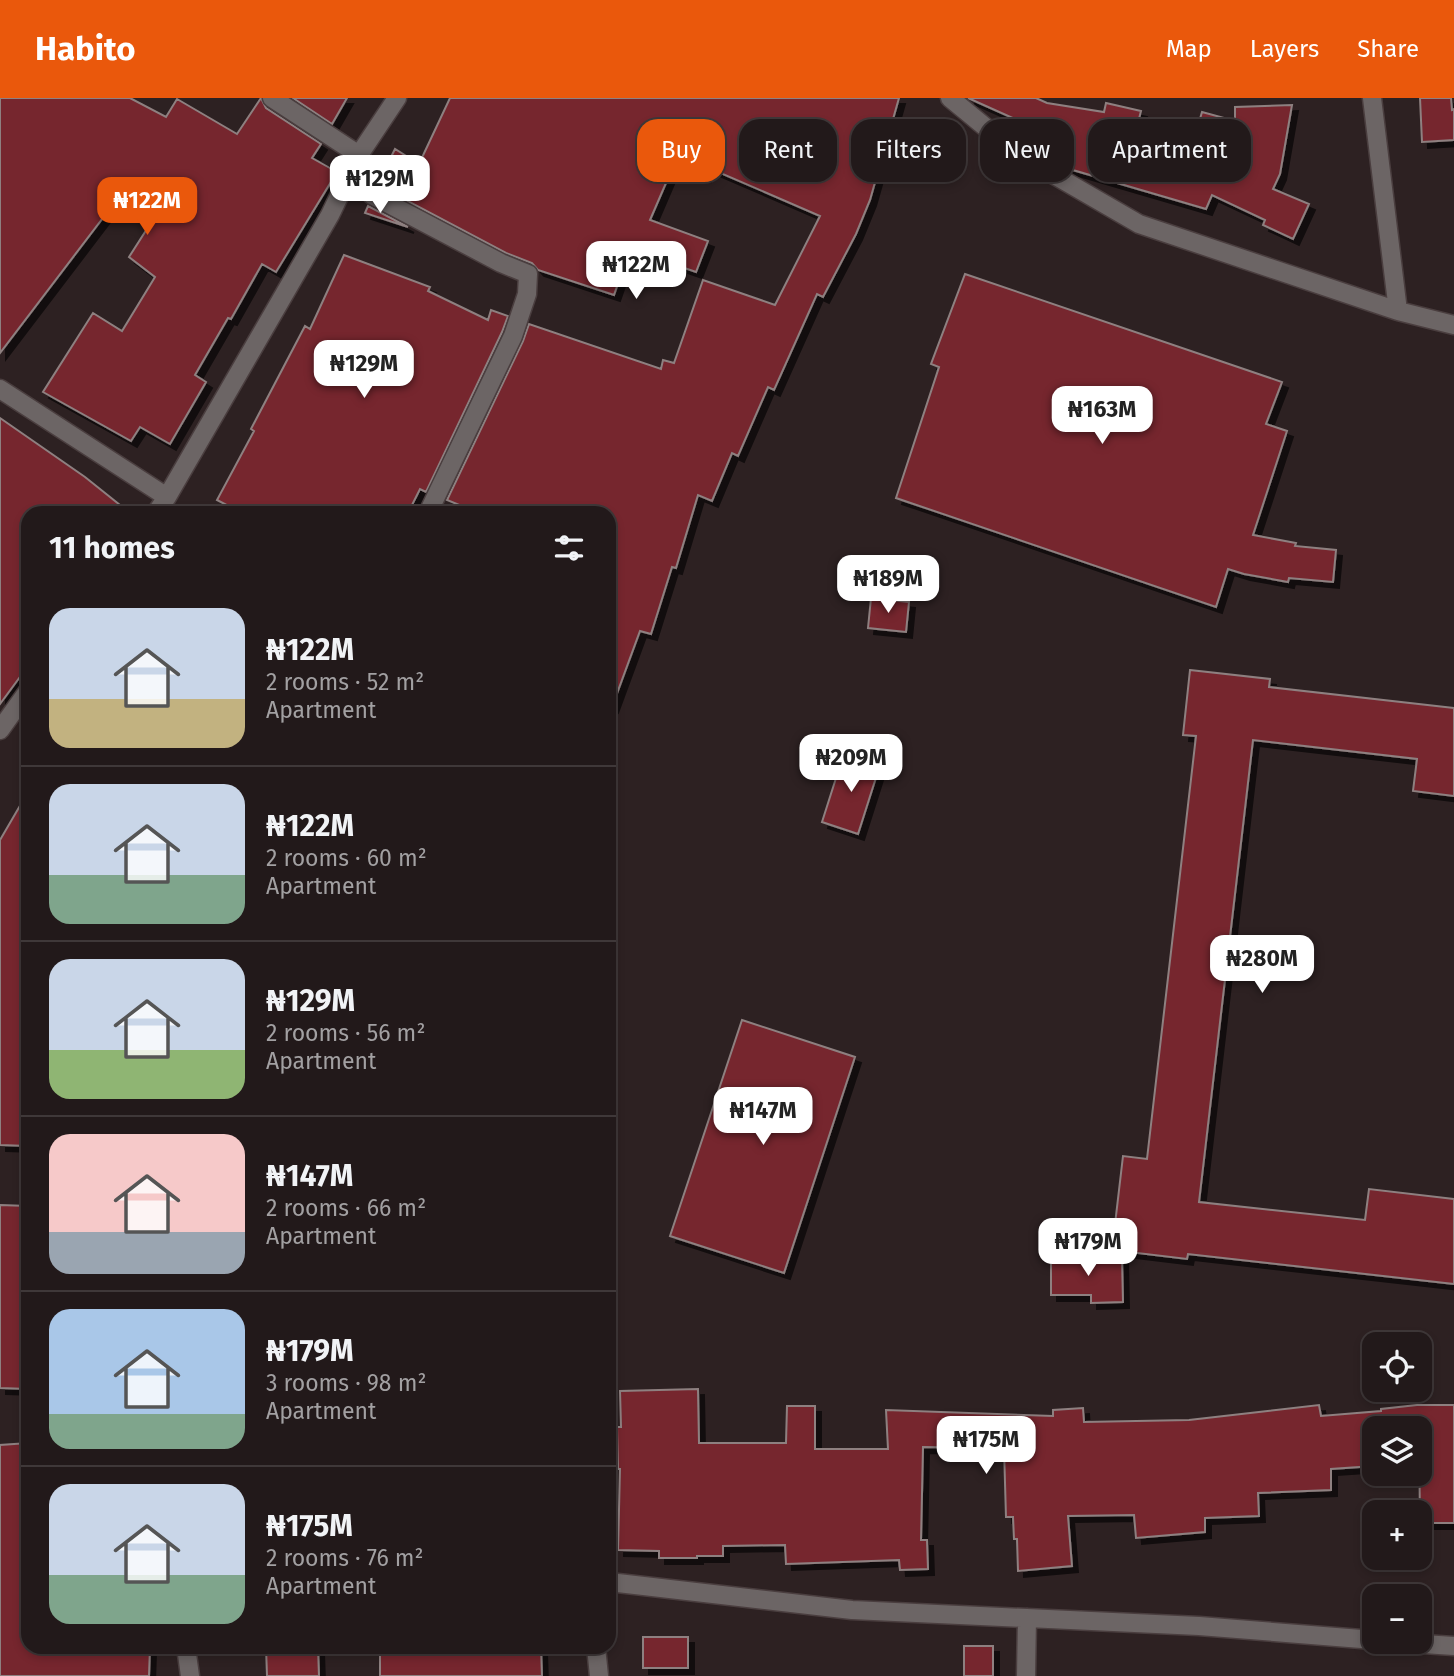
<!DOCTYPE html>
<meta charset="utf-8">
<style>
:root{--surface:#22191a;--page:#2a2223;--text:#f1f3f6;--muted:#a2a0a2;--line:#3f3839;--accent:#ea580c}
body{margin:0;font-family:"Fira Sans",sans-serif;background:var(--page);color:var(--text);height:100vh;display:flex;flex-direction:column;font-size:26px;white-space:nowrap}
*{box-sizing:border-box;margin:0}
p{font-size:23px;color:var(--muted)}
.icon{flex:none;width:38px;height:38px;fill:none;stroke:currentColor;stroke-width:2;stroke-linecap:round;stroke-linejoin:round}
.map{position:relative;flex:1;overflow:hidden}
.side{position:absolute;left:21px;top:408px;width:595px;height:1148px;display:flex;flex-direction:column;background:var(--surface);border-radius:21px;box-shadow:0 4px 10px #0003,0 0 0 2px var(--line)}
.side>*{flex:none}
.hud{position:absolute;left:637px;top:21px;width:665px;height:63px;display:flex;gap:14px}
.tools{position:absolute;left:1362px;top:1234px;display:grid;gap:14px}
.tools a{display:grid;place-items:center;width:70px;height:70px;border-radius:14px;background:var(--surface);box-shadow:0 4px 10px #0003,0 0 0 2px var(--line);font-size:35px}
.price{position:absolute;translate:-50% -60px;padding:0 16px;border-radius:14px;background:#fff;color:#222;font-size:23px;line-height:46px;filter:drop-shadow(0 2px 4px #0008)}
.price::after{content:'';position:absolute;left:50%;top:42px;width:21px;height:16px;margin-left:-10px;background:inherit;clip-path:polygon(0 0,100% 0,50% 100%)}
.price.current{background:var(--accent);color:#fff}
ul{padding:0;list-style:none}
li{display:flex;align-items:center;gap:21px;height:175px;padding:0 28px}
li+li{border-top:2px solid var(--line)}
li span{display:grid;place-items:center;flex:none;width:196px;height:140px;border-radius:21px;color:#555}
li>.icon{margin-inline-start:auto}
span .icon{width:84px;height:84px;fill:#fffc;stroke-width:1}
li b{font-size:30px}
h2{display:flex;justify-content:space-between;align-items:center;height:84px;padding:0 28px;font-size:30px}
.chip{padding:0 24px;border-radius:21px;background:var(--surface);box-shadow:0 4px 10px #0003,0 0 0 2px var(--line);font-size:24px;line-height:63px}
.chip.current{background:var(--accent);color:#fff}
header{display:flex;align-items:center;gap:42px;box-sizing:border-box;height:98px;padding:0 35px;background:var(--accent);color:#fff}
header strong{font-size:33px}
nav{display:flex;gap:38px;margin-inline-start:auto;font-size:24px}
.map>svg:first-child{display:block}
.building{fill:#76262f;stroke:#8e8080;stroke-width:2;filter:url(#shadow)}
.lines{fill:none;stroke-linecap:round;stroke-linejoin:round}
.minor-casing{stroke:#4a3e3f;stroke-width:21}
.minor{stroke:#6c6565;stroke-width:18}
</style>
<header>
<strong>Habito</strong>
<nav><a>Map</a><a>Layers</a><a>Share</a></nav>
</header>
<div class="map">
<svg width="1454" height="1578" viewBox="0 0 1454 1578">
<defs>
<filter id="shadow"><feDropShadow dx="6" dy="6" stdDeviation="0" flood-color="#0009"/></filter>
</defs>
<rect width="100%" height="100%" fill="#2d2122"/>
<path class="building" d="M0,0H130L166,19L177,1L237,36L261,0L266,10L321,46L312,60L337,74L276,174L262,166L231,221L228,220L195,277L206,284L170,346L140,329L131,343L43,294L93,215L122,233L155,179L129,159L161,109L128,87L0,255Z
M293,0H347L332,26Z
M450,0H899L870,102L856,136L823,199L817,196L774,292L768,289L738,358L732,355L712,403L698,397L676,470L672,469L651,536L640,533L612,609L609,608V415H479L447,402L523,243L529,226L661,271L663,262L674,265L703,182L775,207L820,118L709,70L705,78L675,64L650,122L708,143L696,174L630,151L614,197L538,172L532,165L506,155L381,89L379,83L395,51L419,66Z
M968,0H1036L1047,5L1104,14L1106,5L1141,13L1131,52L1186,69L1202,14L1235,23V9L1292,7L1280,76L1273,91L1309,106L1293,141L1263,127L1265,122L1212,97L1206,111L1066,70L1070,59L1033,42L1037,31Z
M1420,0H1451L1452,12L1454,11V42L1422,44Z
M368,108L408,129L365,115Z
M344,157L430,189L428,193L488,222L491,212L508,218L502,234L426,394L420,391L408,415H242L217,402L254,333L251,331L305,228L310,231Z
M965,176L1282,284L1266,326L1287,333L1253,437L1296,445L1295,448L1336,452L1333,484L1289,480L1288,484L1244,476L1228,471L1216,509L896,400L939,269L931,266Z
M0,320L85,379L130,415H28V568L0,606Z
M871,500L909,504L906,534L868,530Z
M1190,572L1270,581L1269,589L1454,610V698L1413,693L1417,661L1253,642L1199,1104L1365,1122L1369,1091L1454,1101V1186L1188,1156L1187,1161L1112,1152L1123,1058L1147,1061L1196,638L1183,637Z
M844,655L880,667L858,736L822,724Z
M28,694V1048L0,1047V742Z
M742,922L855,959L784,1175L670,1138Z
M0,1107L28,1108V1291L0,1290Z
M1051,1160H1122L1123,1204L1091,1205V1197H1051Z
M698,1291L699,1345H786L787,1308H815V1351H888L886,1312L1053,1318V1312L1083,1310L1084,1324L1189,1322L1319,1307L1321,1318L1381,1313V1311L1417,1307H1454V1425H1420L1419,1330H1374V1368L1331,1371V1392L1258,1395L1259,1418L1205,1420V1434L1136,1440L1134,1417L1068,1418L1072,1468L1018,1473L1017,1441H1014L1013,1419H1006L1004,1350L923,1349L921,1442H927L928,1471L900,1472L899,1462L786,1466L785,1447L723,1448V1458H697V1460H659V1453L618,1452L620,1371H618L617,1329H621L620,1293Z
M28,1345V1549H150L149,1578H0V1347Z
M643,1539H688V1570H643Z
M964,1548H993V1578H964Z
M266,1549H318L319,1578H267Z
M380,1549H541L542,1578H380Z"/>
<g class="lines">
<defs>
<path id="minor" d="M272,0L359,57L372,97L501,165L528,176L527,196L513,238L428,415
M950,0L1018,56L1139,126L1398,213L1454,227
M1372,0L1398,213
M0,291L167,399
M156,415L167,399L330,117L359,57L397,0
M0,632L28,593
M609,1484L852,1512L1199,1528L1374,1542
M1393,1544L1454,1548
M186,1549L190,1578
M596,1549L599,1578
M1026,1578L1027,1520"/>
</defs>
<use href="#minor" class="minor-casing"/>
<use href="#minor" class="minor"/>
</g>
</svg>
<div class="tools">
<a><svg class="icon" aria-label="locate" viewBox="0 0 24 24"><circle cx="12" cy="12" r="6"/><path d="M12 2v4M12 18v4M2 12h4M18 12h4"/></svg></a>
<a><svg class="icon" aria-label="layers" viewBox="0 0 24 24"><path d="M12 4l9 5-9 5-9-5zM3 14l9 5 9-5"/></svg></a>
<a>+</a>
<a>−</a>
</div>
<b class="price" style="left:380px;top:117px">₦129M</b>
<b class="price current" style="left:147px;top:139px">₦122M</b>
<b class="price" style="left:636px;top:203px">₦122M</b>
<b class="price" style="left:364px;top:302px">₦129M</b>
<b class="price" style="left:1102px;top:348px">₦163M</b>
<b class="price" style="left:888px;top:517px">₦189M</b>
<b class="price" style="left:851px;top:696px">₦209M</b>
<b class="price" style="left:1262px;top:897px">₦280M</b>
<b class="price" style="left:763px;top:1049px">₦147M</b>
<b class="price" style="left:1088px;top:1180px">₦179M</b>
<b class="price" style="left:986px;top:1378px">₦175M</b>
<div class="hud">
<a class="chip current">Buy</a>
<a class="chip">Rent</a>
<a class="chip">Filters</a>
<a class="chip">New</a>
<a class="chip">Apartment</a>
</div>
<section class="side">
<h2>11 homes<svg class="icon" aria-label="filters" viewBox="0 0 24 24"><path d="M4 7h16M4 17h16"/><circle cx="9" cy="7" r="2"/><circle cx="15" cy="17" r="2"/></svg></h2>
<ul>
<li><span style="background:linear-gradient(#c9d6e8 65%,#c2b280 0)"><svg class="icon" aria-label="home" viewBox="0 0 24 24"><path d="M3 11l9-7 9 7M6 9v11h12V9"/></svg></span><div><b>₦122M</b><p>2 rooms · 52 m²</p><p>Apartment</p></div></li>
<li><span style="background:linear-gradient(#c9d6e8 65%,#7fa58c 0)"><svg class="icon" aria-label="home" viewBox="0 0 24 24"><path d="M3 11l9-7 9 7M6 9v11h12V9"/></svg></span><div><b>₦122M</b><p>2 rooms · 60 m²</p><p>Apartment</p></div></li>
<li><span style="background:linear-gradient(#c9d6e8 65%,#8fb573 0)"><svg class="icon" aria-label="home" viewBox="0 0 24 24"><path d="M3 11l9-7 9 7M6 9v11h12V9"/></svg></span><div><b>₦129M</b><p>2 rooms · 56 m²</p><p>Apartment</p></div></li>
<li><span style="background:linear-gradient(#f6c9c9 70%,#9aa5b1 0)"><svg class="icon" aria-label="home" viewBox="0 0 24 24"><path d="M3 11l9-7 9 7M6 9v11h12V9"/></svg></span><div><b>₦147M</b><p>2 rooms · 66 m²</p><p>Apartment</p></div></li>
<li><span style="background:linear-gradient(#a9c7e8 75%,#7fa58c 0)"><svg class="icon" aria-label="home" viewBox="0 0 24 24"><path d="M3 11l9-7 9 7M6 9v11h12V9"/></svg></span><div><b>₦179M</b><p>3 rooms · 98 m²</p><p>Apartment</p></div></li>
<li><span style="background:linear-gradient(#c9d6e8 65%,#7fa58c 0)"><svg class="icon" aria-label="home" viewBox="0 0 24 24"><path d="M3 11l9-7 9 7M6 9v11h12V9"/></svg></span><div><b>₦175M</b><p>2 rooms · 76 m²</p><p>Apartment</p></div></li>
</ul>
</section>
</div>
